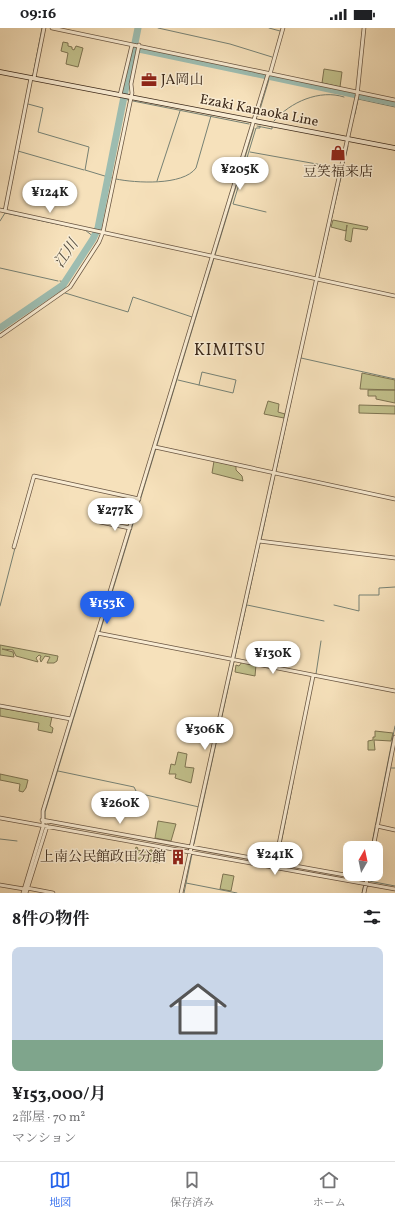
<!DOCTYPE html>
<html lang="ja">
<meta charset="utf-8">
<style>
:root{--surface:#fff;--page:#f2f2f2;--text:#202124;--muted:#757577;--line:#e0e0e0;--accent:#2563eb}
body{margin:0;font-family:Vollkorn,"Noto Serif JP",serif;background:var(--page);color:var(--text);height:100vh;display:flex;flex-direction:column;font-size:15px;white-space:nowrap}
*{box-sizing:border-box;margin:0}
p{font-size:13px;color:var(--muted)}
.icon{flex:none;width:22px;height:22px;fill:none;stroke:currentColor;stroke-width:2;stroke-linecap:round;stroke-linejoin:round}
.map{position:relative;height:865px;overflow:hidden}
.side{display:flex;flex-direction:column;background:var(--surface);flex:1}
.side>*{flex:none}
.needle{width:26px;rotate:9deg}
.fabs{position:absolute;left:343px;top:813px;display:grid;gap:8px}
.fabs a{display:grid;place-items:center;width:40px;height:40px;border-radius:8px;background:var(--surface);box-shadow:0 4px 16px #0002;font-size:20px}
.price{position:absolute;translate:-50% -34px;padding:0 9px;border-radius:14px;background:#fff;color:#222;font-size:13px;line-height:26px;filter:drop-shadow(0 1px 2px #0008)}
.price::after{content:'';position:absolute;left:50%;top:24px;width:12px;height:9px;margin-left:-6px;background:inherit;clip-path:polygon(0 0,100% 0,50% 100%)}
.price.selected{background:var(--accent);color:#fff}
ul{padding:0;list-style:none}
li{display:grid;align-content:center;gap:8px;height:212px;padding:0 12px}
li+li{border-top:1px solid var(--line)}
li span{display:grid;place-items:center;height:124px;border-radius:8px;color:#555}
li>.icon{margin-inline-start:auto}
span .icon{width:72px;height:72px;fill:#fffc;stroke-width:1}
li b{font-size:17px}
h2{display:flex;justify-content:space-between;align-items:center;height:48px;padding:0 12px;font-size:17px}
.status{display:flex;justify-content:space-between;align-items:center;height:28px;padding:0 20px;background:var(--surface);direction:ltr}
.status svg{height:11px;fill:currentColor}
.dock{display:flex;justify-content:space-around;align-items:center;height:56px;border-top:1px solid var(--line);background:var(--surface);font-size:11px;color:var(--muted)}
.dock a{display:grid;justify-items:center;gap:2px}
.dock .selected{color:var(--accent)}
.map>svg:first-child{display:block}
.green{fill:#c2c18c;stroke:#7e7452}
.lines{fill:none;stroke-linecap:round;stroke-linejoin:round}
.stream{stroke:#768174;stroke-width:1}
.river{stroke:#9dbdb1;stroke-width:7}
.street-casing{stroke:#6a5642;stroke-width:4.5}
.secondary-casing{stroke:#3b2819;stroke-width:5.5}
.street{stroke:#f9ecd3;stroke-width:3}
.secondary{stroke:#f9ecd3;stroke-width:4}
.labels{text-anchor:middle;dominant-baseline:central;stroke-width:3;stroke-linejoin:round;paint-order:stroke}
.poi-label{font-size:14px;fill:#3b2819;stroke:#f9ecd3;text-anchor:start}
.street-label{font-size:14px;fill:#3b2819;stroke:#f9ecd3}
.water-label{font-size:15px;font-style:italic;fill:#544d3f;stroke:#f9ecd3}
.quarter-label{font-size:16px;letter-spacing:1px;fill:#3b2819;stroke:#f9ecd3}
</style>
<div class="status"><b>09:16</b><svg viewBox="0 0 49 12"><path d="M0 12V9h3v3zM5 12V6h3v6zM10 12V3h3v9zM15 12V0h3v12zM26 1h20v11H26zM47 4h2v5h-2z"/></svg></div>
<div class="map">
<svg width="395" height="865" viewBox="0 0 395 865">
<rect width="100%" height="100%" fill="#f6e1bb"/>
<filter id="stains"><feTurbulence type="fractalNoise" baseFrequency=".005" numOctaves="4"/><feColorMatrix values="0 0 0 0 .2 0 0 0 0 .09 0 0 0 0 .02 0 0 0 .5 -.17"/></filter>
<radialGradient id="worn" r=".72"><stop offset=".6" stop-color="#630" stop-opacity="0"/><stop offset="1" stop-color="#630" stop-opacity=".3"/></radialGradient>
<path class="green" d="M63,14L68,15V18L72,19V21L74,22L76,18L83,20L78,39L66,36L68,25L61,23Z
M324,41L342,44L340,59L322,55Z
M333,192L368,199L367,202L353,200L351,214L345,212L347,197L346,203L331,199Z
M362,345L395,352V362L360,361Z
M368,362H395V375L376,371V368H368Z
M268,373L279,376L278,384L285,386L284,390L264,386Z
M359,377L395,378V386L359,385Z
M214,433L236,438V442L242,448L243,453L212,445Z
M0,617L58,628L57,633L54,635H47L50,629L45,628L41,634L40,631L41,628L39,627L36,630L38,634L16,628L13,622L2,621L13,624L14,629L0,627Z
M242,634L256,637L255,648L235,644L236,637L239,638Z
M0,680L52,689L50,698L53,700L52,705L38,702L39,695L0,688Z
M375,703L393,705L391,713L374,712L375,722H368V713L373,712V709H375Z
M178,724L187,726L185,739L194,740L191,755L175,750L176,746H169L171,736L175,737Z
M0,746L28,752L26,760L23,764L19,763L20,756L0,752Z
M158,793L176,796L171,813L155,810Z
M136,819L138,820L137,822L149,824L150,822H152V825L157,826L158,821L163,824L160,835L133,830Z
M223,846L234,848L231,863L220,861Z"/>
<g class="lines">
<path class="stream" d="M158,0L230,16L272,29
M269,0L280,3
M33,47L42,0
M125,71L128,72
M133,73L249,96
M28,76L43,80L38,104L89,119L85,142L108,149
M355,86L358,71L395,79
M258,88L270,48
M274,93C290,74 320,61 344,69
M257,98L272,101V99
M260,98V100H256L233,176L266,184
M18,123L84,142
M250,124L339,140
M108,149L112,150
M116,151C135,155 183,158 196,140L211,88
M157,153L180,83
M0,193L5,185L85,202L94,209
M215,227L254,100
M0,240L58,253
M319,246L348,118
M60,253L65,254
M54,262L60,264
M65,265L128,284L133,269L192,289
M301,330L395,351
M178,352L233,365L236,352L202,344L199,357
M276,443L303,317
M261,512L275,446
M247,577L324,593
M334,577L359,583V567H379V560L395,559
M0,578L15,520
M100,604L214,230
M316,646L321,613
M391,740H395
M58,743L134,759L137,765L199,779
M45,798V784L99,607
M0,811L17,813
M194,816L260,515
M371,820L395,698
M244,830L365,852
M278,831L293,755
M369,853L395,858
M186,855L237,865
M184,865L192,826
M362,865L365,852"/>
<path class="river" d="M135,15L138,0
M134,20L395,75
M0,300L63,257L93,211L98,200L134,18"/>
<defs>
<path id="street" d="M52,0L395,72
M270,46L283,0
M34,50L44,0
M120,67L132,17
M0,182L395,268
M5,183L31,50
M0,308L70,259L99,214L103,204L132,65L131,56L139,17
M155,419L395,471
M100,494L130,500
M259,513L395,530
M14,519L34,448L139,471
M97,605L395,663
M0,678L71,691
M0,790L395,861
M42,792L367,851
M377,798L395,802
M373,820L395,709
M275,836L313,648
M0,857L24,861
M27,860L53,865
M23,865L43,799V783L268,46
M26,865L47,798
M181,865L357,68L364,0
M364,865L368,846"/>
<path id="secondary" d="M0,44L395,120"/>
</defs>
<use href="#street" class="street-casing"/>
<use href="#secondary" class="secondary-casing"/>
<use href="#street" class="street"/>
<use href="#secondary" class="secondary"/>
</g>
<defs>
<symbol id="office-bare" viewBox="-9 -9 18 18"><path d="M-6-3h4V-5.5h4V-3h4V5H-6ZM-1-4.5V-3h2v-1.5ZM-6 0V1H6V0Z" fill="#8f2418" stroke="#f9ecd3" stroke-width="2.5" paint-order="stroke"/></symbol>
<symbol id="shop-bare" viewBox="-9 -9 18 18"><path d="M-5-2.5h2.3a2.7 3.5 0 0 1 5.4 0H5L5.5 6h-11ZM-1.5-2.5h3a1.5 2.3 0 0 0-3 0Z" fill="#8f2418" stroke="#f9ecd3" stroke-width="2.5" paint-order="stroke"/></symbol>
<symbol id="building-bare" viewBox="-9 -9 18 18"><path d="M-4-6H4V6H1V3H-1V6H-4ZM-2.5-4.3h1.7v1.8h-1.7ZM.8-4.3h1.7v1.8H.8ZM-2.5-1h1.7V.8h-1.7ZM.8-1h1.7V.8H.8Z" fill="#8f2418" stroke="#f9ecd3" stroke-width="2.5" paint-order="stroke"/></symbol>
</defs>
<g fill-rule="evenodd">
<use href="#office-bare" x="138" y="41" width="22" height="22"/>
<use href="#shop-bare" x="327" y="114" width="22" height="22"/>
<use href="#building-bare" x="167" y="818" width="22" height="22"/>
</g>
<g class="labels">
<g class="poi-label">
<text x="161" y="52">JA岡山</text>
<text x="338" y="144" text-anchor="middle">豆笑福来店</text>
<text x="166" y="829" text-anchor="end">上南公民館政田分館</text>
</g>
<g class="street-label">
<text transform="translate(259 83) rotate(11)">Ezaki Kanaoka Line</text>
</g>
<g class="water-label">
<text transform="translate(67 226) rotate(-56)">江川</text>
</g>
<g class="quarter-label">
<text x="230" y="323">KIMITSU</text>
</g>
</g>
<rect width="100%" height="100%" filter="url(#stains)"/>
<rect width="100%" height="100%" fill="url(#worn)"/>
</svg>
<div class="fabs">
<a><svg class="needle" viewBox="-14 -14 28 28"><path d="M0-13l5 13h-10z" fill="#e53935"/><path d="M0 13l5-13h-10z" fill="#757577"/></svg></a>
</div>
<b class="price" style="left:240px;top:163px">¥205K</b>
<b class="price" style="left:50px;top:186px">¥124K</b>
<b class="price" style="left:115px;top:504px">¥277K</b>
<b class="price selected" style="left:107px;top:597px">¥153K</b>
<b class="price" style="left:273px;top:647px">¥130K</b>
<b class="price" style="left:205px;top:723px">¥306K</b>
<b class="price" style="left:120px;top:797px">¥260K</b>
<b class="price" style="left:275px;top:848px">¥241K</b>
</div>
<section class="side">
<h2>8件の物件<svg class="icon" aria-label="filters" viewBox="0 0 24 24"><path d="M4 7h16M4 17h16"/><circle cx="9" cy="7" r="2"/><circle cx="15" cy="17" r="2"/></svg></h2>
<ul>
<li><span style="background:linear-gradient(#c9d6e8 75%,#7fa58c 0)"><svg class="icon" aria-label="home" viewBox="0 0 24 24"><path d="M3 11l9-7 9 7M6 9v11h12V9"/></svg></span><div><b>¥153,000/月</b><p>2部屋 · 70 m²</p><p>マンション</p></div></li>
</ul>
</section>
<nav class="dock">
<a class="selected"><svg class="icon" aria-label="map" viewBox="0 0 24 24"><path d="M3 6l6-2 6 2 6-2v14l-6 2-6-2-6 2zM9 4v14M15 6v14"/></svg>地図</a>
<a><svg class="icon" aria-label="saved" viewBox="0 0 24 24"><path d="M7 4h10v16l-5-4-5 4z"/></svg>保存済み</a>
<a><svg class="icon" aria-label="home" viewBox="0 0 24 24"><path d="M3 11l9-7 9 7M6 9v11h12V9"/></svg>ホーム</a>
</nav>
